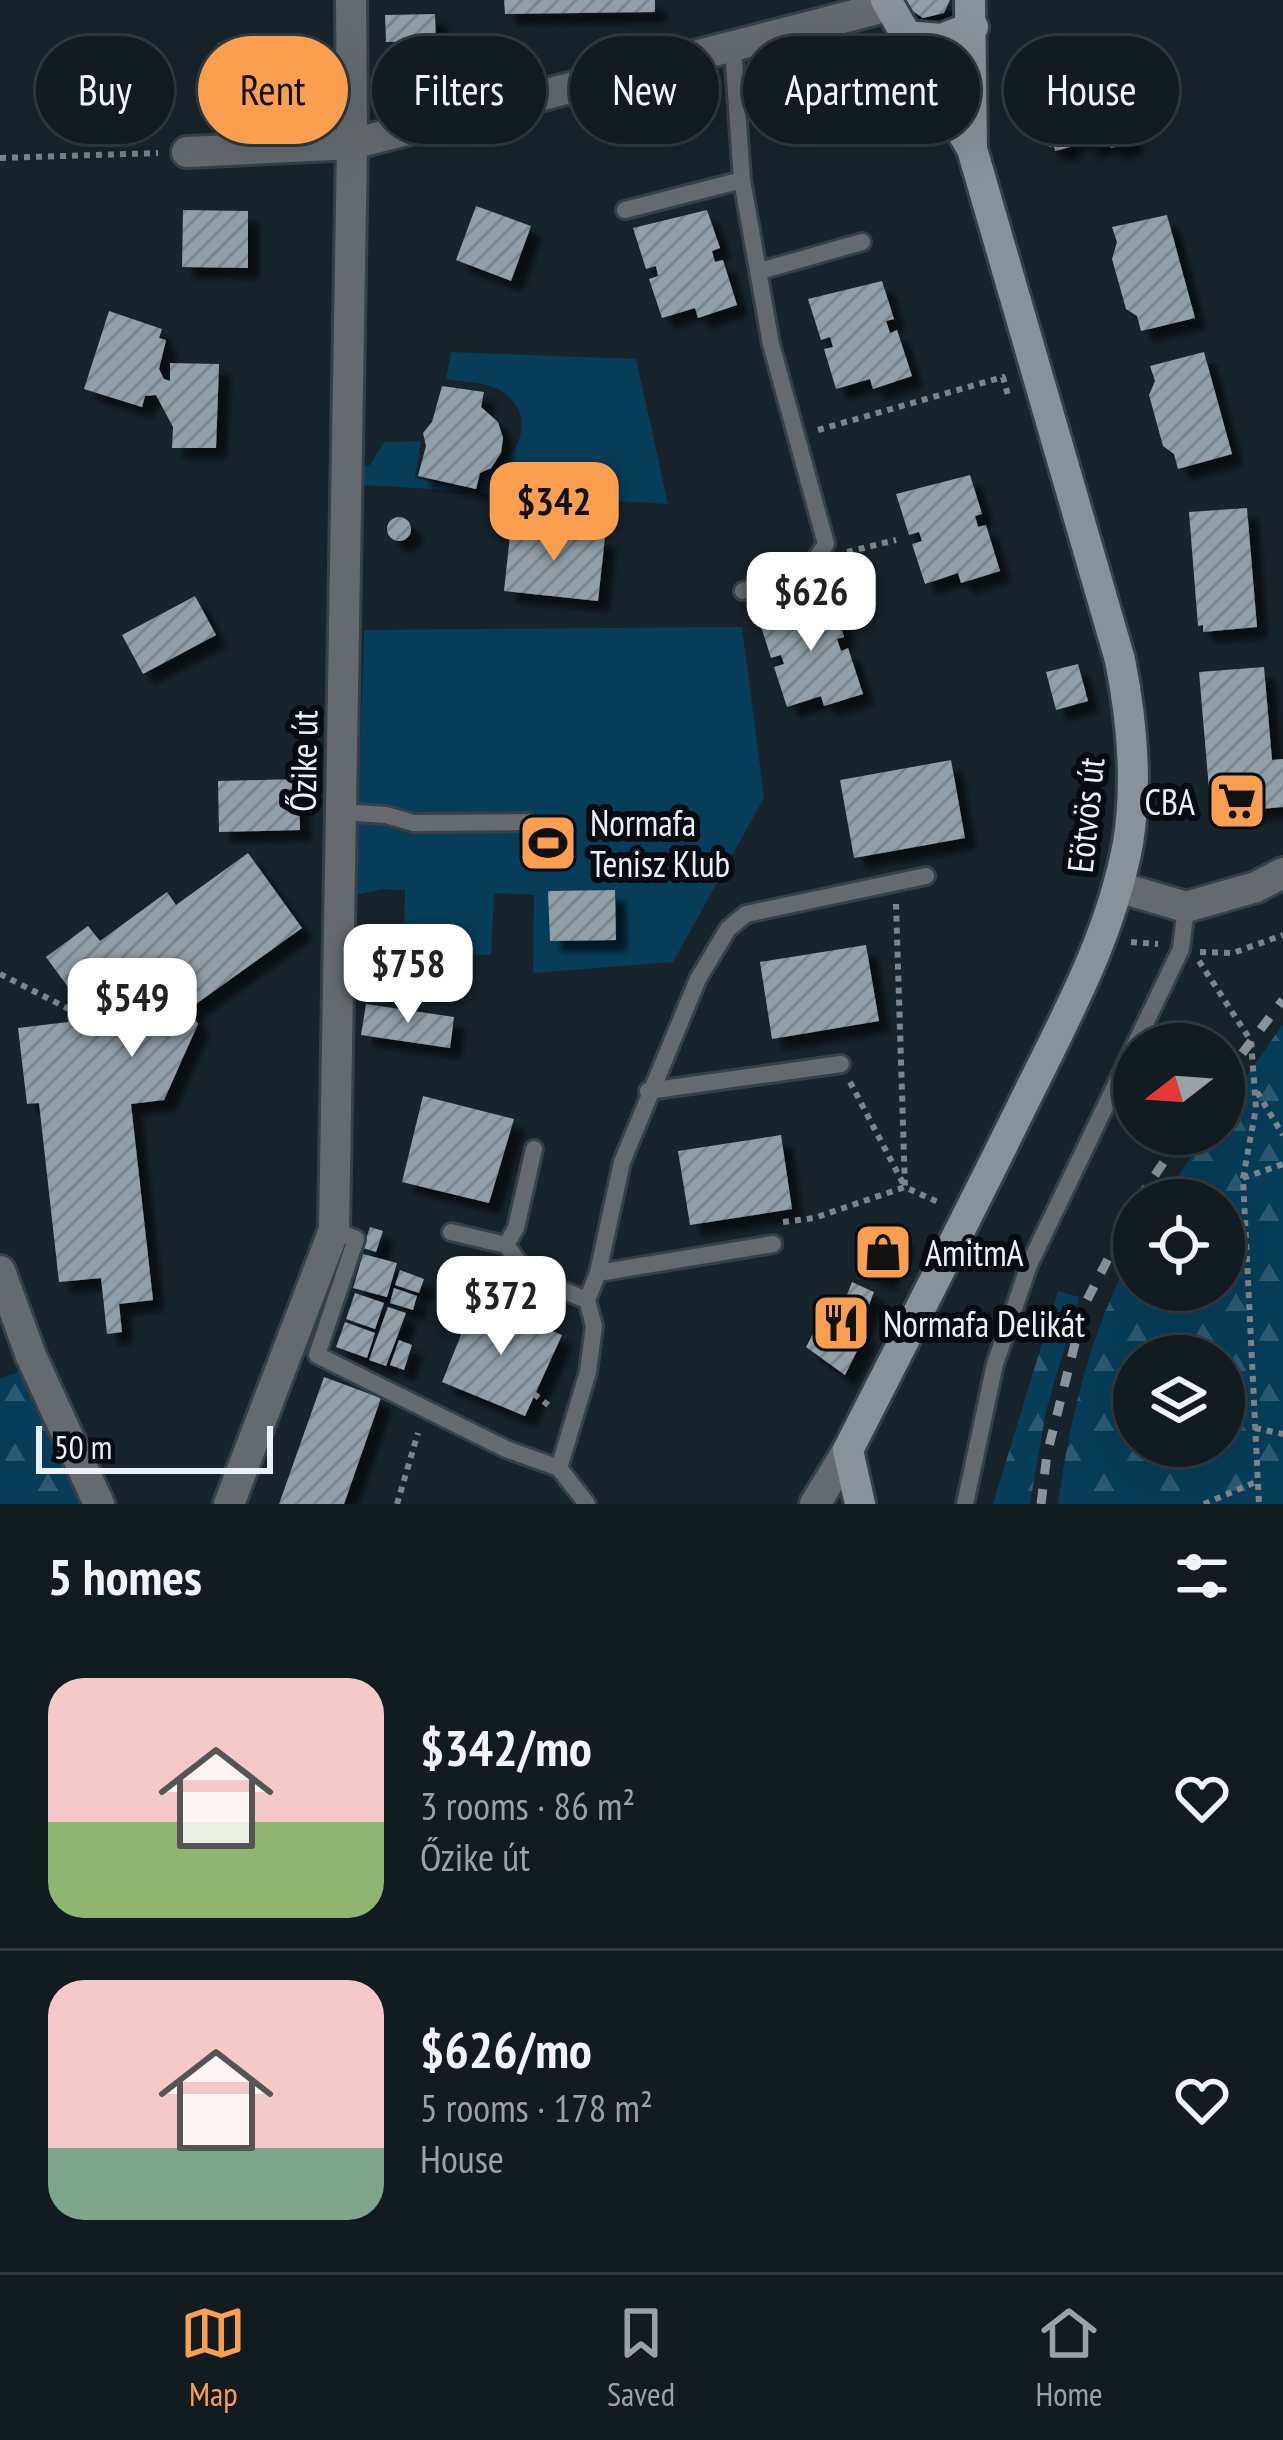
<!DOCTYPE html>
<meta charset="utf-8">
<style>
:root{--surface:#121b20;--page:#1b2429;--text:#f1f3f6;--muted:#9ca1a5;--line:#31393e;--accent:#fa9f50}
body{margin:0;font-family:"PT Sans Narrow",sans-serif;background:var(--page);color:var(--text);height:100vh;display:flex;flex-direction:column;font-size:45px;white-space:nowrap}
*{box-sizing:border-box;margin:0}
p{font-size:39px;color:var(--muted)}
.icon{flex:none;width:66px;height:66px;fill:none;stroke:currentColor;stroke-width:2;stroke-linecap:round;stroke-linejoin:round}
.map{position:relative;height:1504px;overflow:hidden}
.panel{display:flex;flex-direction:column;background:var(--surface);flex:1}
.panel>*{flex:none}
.guide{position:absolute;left:36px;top:36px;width:1212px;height:108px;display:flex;gap:24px}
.needle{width:78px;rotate:253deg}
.controls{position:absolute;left:1113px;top:1023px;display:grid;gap:24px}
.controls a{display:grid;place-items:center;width:132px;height:132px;border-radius:50%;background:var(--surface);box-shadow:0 12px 48px #0002,0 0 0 3px var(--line);font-size:60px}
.scale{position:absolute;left:36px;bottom:30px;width:237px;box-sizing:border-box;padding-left:12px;border:6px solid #eaf2f7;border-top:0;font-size:33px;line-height:42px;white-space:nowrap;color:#eaf2f7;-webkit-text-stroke:9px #080c10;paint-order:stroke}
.price{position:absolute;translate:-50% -102px;padding:0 27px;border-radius:24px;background:#fff;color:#222;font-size:39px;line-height:78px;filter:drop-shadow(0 3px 6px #0008)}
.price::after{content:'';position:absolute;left:50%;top:72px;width:36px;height:27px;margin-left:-18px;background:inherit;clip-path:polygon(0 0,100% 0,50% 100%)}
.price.on{background:var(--accent);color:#111}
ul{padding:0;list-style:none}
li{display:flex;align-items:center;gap:36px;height:300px;padding:0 48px}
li+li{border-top:3px solid var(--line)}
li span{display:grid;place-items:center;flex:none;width:336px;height:240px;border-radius:36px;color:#555}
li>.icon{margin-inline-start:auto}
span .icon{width:144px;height:144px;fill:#fffc;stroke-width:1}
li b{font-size:51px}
h2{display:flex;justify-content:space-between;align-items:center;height:144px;padding:0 48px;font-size:51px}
.chip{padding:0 42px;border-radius:54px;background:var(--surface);box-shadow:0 12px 48px #0002,0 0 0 3px var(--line);font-size:42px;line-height:108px}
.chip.on{background:var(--accent);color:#111}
.tab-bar{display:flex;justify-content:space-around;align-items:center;height:168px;border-top:3px solid var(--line);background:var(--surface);font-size:33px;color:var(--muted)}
.tab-bar a{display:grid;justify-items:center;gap:6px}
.tab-bar .on{color:var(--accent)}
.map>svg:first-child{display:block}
.grass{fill:#073d59}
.forest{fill:url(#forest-firs);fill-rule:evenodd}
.building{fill:url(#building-hatch);filter:url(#shadow)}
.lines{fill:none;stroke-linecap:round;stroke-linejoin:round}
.lane-casing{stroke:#354148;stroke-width:22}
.street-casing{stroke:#354148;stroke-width:36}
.secondary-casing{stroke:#354148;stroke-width:36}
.path{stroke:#7b858b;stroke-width:6;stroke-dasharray:6 6;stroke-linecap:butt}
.lane{stroke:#646a6e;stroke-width:16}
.street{stroke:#646a6e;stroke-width:30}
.secondary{stroke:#899299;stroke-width:30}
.rail{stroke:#899399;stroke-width:9;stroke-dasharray:15 15;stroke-linecap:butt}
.labels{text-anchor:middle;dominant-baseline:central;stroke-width:12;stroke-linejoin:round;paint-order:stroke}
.street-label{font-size:36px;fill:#eaf2f7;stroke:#080c10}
.poi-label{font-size:36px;fill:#eaf2f7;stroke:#080c10;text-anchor:start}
</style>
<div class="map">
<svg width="1283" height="1504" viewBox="0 0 1283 1504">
<defs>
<pattern id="forest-firs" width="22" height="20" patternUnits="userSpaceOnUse" patternTransform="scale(3)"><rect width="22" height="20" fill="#073d59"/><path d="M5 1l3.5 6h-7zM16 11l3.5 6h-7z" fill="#2b5a72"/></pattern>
<pattern id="building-hatch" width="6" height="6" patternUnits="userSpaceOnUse" patternTransform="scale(3)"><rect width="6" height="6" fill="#919fa9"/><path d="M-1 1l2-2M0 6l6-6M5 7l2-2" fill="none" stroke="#7a858c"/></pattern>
<filter id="shadow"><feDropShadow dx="11" dy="11" stdDeviation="3" flood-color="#0009"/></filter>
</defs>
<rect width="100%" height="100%" fill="#18242b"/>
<path class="grass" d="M451,352L636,359L668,504L479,493L484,475C516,461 540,418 503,392C489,382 463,382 446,379Z
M421,441L415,478L469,491L361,485L365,466L370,465L384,442Z
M742,627L764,798L673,962L533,973L534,895L494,893L491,955L404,953L405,890L383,889L355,895L364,630Z"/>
<path class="forest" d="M1283,1024V1504H1058C1071,1414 1090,1331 1134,1251V1290H1224V1200H1162L1206,1134H1224V1108ZM1134,1356H1224V1446H1134Z
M1058,1291L1079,1297L1046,1411L1030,1504H993Z
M23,1370L82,1504H0V1379Z"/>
<path class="building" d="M504,0H655V12L505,14Z
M903,0H950L944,13L923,18L905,6Z
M435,14L436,41L386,42L385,15Z
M1106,35L1132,143L1111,148L1110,141L1088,147L1085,136L1068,140L1070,147L1055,151L1054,146L1049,147L1040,108L1053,105L1050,96L1038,99L1027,51L1031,50L1030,42L1045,39L1046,47L1067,42L1068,50L1086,45L1085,40Z
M312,41L313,92H318L319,121L273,122V113H259L260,120L214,122V97H220L218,43Z
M476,206L531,226L511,281L456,260Z
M183,210L248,211V268L182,267Z
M707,210L720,248L712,251L715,262L723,260L737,305L698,318L695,308L662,318L649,279L658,276L656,266L646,269L633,228Z
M1167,215L1195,318L1141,331L1137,316L1126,309L1112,259L1117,242L1112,227Z
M882,281L894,319L886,321L890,333L897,330L912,376L873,389L870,379L836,389L824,349L833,347L830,337L821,340L808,299Z
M109,311L162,329L159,338L166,340L159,369L164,379L170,381V363L219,364L216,448H172L173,427L156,395L145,396L142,407L84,389Z
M1204,352L1232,454L1178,469L1174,454L1163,446L1149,395L1155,381L1150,366Z
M442,386L484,392L481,407L498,422L503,438L501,453L491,468L480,473L476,489L418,476L426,446L423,433L432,422Z
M970,475L982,514L975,516L978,527L986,525L1000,571L961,583L958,573L925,584L912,544L922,541L919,532L909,535L896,494Z
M1247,508L1257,627L1203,632V625L1198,626L1189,512Z
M387 529a12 12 0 1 1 24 0a12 12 0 1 1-24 0Z
M511,526L605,537L598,601L504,591Z
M195,596L216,635L143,674L122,635Z
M833,598L844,637L837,639L841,651L848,648L863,694L824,706L821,696L787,707L774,667L784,664L781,655L771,658L758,617Z
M1078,664L1088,701L1056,710L1046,672Z
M1264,667L1272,760L1283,759V807L1211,813L1199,672Z
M951,760L965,838L854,858L840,780Z
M299,779L300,830L219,832L218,781Z
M248,853L302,928L189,1009L198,1024L164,1100L131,1104L153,1300L119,1304L122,1332L107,1334L101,1278L59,1282L39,1103L27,1104L18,1028L68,1022L67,1013L76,998L46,957L88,926L100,941L167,892L176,905Z
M615,890L616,940L550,941L548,891Z
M866,945L879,1021L772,1039L760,962Z
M366,1004L454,1017L450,1048L361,1035Z
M423,1096L514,1119L489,1203L402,1182Z
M781,1135L792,1209L690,1225L678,1151Z
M881,1225L905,1237L884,1280L860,1268Z
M370,1227L383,1231L376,1252L363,1248Z
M363,1254L397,1263L387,1297L353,1288Z
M400,1270L424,1279L419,1293L395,1285Z
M852,1282L874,1292L859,1330L866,1333L845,1375L806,1347L831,1300L843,1305Z
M394,1288L417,1296L413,1310L390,1303Z
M355,1293L384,1303L375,1329L346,1319Z
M475,1300L562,1335L525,1416L442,1382Z
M388,1307L406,1313L386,1366L369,1360Z
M345,1322L375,1333L367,1358L336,1347Z
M399,1340L412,1345L404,1370L390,1365Z
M324,1377L381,1398L344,1504H279Z"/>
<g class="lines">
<defs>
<path id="lane" d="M742,180L771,344L826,544L807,572L743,591
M625,210L742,180L733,49
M760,271L862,242
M341,812L386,815L414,823L527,822
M648,1091L841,1064
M334,1230L356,1239L317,1355L506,1449L559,1468
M451,1232L506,1245L521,1265L557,1288L587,1300
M506,1245L516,1228L534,1149
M598,1273L773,1244
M587,1504L559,1468L588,1372L594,1326L587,1300L598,1273L622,1162L698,979L728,929L746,914L926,876
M965,1504L995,1364L1029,1265L1181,949L1186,907"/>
<path id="street" d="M187,152L352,144L889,6
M1118,887L1186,907L1256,887L1283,873
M0,1271L31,1356L99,1504
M229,1504L334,1230L352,144L351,0
M815,1504L848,1450"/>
<path id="secondary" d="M970,0L972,149
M906,36L941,39L973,27
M860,1504L848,1450C908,1333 968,1216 1026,1098C1067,1015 1111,935 1128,843C1138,782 1132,720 1120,660L972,149L886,0"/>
</defs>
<use href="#lane" class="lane-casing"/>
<use href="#street" class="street-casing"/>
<use href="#secondary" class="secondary-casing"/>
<path class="path" d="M0,158L158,153
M818,430L1003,377L1009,399
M847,552L896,540
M1131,942L1158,944
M1200,952L1233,953L1283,935
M1199,961L1251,1041L1256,1108L1243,1178L1259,1504
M0,974L69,1009
M850,1082L905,1187L896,904
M1257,1092L1283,1135
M1243,1178L1283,1164
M783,1222L814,1218L905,1187L940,1203
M534,1394L552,1408
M1255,1428L1283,1434
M397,1504L418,1433
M1204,1504L1258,1481"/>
<use href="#lane" class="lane"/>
<use href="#street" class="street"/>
<use href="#secondary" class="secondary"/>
<path class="rail" d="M1224,1077L1283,1000
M1138,1200L1183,1134
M1041,1504L1047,1454L1085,1304L1134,1208"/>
</g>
<defs>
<symbol id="supermarket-square" viewBox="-11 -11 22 22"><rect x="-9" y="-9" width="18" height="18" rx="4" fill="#fa9f50" stroke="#080c10"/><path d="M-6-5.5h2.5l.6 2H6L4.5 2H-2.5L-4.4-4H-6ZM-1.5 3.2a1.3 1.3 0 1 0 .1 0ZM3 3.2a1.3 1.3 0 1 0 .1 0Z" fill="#111"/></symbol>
<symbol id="stadium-square" viewBox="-11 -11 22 22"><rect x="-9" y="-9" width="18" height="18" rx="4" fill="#fa9f50" stroke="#080c10"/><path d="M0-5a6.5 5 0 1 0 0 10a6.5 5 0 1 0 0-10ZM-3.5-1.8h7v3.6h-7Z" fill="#111"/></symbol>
<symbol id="shop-square" viewBox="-11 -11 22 22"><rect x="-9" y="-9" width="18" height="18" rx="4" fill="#fa9f50" stroke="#080c10"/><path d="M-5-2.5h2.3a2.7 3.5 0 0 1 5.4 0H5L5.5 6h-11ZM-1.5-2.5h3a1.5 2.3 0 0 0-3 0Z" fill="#111"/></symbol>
<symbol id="restaurant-square" viewBox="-11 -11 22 22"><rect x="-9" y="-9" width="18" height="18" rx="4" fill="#fa9f50" stroke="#080c10"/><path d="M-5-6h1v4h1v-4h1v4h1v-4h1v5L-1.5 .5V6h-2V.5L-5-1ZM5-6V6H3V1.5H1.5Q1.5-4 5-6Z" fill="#111"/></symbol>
</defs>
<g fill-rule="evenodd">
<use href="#supermarket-square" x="1204" y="768" width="66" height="66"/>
<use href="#stadium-square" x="515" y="810" width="66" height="66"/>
<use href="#shop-square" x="850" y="1219" width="66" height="66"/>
<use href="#restaurant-square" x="808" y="1290" width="66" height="66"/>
</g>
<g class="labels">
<g class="street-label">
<text transform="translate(303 761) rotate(-89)">Őzike út</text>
<text transform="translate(1085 815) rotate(-84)">Eötvös út</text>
</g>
<g class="poi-label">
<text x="1195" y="801" text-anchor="end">CBA</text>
<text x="590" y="822">Normafa<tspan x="590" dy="41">Tenisz Klub</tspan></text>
<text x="925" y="1252">AmitmA</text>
<text x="883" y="1323">Normafa Delikát</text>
</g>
</g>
</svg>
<div class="controls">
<a><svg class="needle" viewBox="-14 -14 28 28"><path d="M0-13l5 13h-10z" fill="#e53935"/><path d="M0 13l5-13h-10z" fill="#9ca1a5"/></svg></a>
<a><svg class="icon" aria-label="locate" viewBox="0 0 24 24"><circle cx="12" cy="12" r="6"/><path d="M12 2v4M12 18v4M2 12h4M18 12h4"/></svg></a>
<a><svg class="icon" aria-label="layers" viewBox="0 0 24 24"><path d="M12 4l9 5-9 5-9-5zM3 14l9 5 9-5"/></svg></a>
</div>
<div class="scale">50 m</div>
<b class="price on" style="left:554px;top:564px">$342</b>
<b class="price" style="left:811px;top:654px">$626</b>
<b class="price" style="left:408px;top:1026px">$758</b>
<b class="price" style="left:132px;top:1060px">$549</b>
<b class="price" style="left:501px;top:1358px">$372</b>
<div class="guide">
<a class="chip">Buy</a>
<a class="chip on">Rent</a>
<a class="chip">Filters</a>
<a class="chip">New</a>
<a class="chip">Apartment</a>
<a class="chip">House</a>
</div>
</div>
<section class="panel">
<h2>5 homes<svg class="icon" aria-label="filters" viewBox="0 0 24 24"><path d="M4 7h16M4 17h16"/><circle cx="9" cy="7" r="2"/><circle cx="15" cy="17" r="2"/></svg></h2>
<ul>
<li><span style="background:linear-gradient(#f6c9c9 60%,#8fb573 0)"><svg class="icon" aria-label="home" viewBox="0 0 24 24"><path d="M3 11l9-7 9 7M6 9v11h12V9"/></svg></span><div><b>$342/mo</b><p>3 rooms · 86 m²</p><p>Őzike út</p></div><svg class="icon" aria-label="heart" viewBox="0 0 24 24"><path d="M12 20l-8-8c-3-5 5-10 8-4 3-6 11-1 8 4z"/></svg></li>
<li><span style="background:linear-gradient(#f6c9c9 70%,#7fa58c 0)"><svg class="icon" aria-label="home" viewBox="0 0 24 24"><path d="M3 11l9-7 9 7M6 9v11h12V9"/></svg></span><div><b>$626/mo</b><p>5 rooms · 178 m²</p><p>House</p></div><svg class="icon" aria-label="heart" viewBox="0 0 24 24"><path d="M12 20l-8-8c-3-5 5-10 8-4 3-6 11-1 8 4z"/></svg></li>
</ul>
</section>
<nav class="tab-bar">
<a class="on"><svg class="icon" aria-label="map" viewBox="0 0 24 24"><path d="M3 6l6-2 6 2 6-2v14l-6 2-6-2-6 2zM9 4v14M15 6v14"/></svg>Map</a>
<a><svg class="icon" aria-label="saved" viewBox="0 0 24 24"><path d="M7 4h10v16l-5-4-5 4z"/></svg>Saved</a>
<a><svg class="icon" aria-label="home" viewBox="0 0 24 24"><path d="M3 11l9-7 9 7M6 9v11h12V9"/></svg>Home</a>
</nav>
